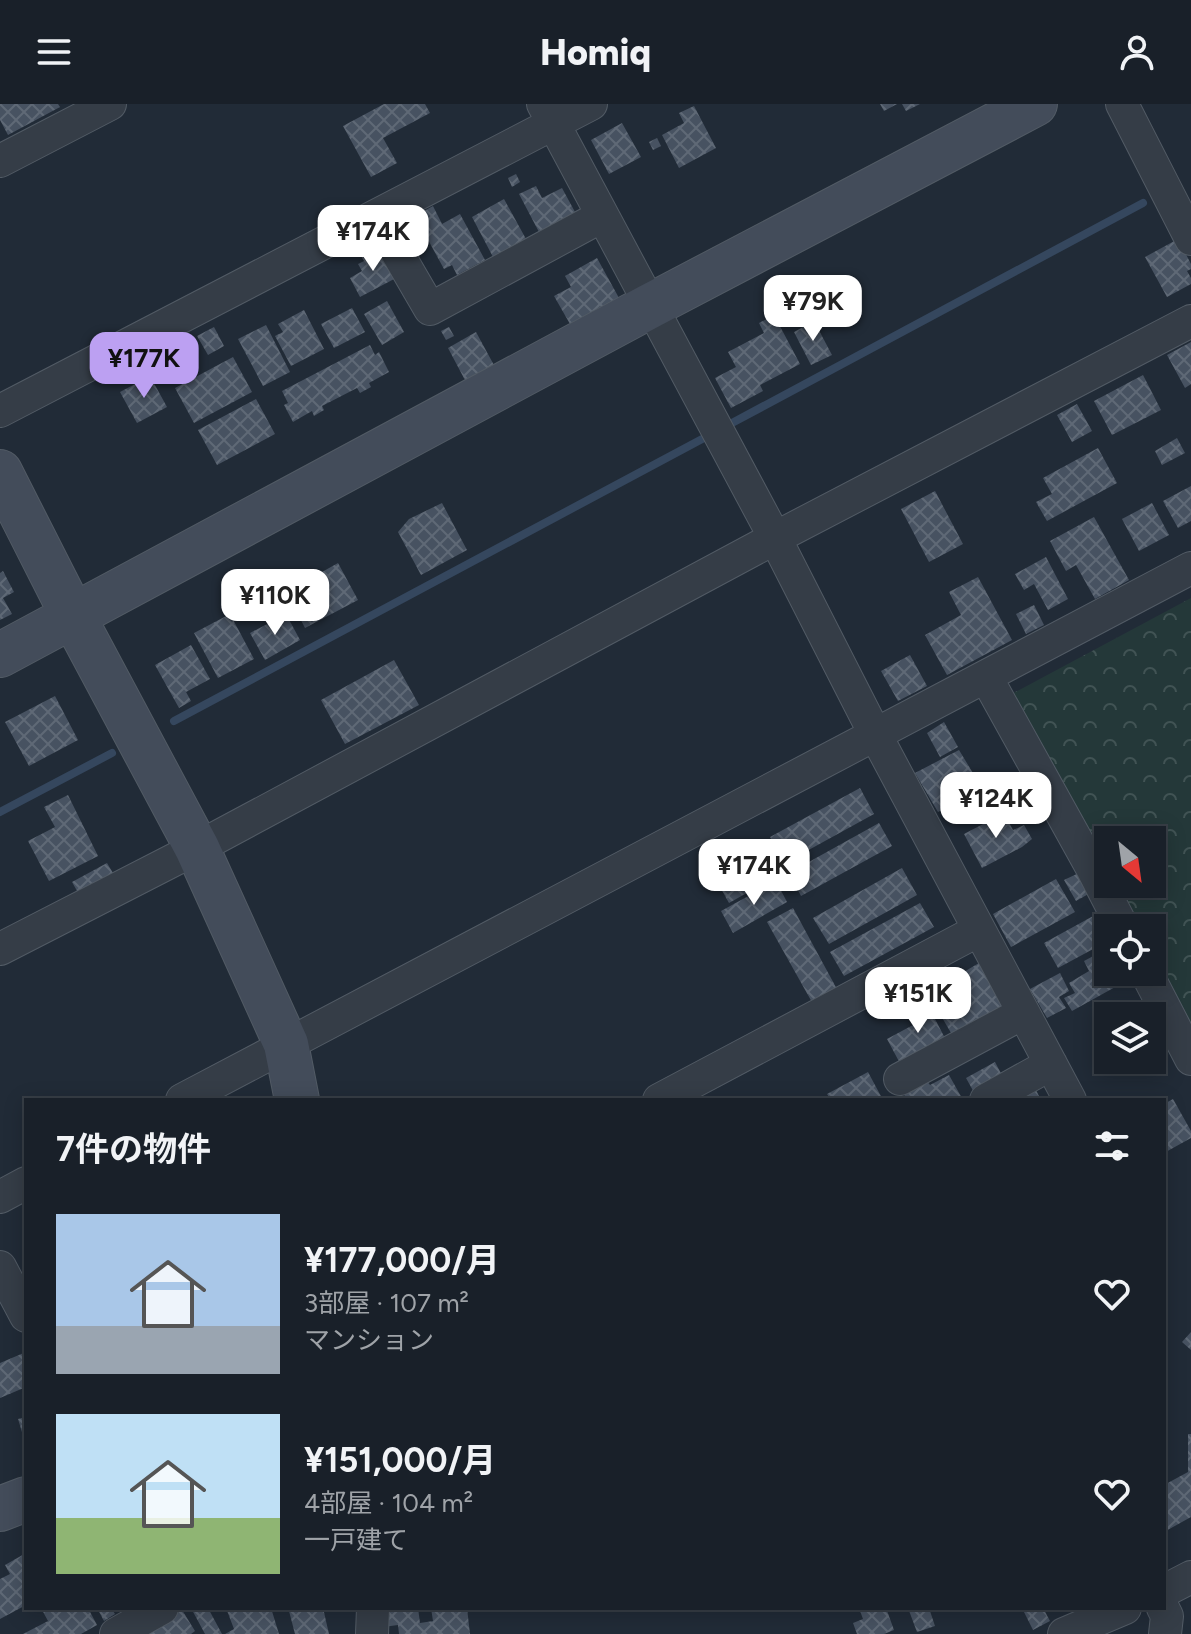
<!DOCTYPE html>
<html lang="ja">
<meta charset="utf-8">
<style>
:root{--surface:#192029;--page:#262d35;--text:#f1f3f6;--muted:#9fa3a8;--line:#373e46;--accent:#bca0f2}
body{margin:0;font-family:Figtree,"Noto Sans JP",sans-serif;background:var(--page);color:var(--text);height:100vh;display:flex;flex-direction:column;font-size:30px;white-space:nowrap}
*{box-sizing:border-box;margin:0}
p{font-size:26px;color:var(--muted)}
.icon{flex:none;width:44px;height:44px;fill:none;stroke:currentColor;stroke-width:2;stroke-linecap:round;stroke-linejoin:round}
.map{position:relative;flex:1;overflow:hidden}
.panel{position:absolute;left:24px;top:994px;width:1142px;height:512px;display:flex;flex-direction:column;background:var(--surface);border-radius:0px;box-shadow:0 4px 20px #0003,0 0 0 2px var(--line)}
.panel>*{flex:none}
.needle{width:52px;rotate:151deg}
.fabs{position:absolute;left:1094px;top:722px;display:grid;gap:16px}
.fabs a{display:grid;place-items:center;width:72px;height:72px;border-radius:0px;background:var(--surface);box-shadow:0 4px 20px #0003,0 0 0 2px var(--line);font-size:40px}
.price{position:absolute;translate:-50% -68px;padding:0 18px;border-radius:16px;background:#fff;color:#222;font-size:26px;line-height:52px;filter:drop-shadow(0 2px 4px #0008)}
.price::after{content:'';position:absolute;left:50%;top:48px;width:24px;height:18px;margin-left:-12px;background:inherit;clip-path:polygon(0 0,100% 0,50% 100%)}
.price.current{background:var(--accent);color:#111}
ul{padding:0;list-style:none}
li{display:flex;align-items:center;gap:24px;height:200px;padding:0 32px}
li span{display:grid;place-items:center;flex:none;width:224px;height:160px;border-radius:0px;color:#555}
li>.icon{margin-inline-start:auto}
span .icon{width:96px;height:96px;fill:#fffc;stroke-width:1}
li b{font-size:34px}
h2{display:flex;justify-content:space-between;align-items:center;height:96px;padding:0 32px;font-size:34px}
header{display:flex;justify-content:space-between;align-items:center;height:104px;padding:0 32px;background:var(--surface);font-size:36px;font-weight:800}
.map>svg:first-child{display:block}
.forest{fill:url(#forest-crowns);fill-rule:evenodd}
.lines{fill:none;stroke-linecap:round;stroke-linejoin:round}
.stream{stroke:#35475e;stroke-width:8}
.building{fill:url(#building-cross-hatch)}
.street-casing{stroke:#525b65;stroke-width:34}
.secondary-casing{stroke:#525b65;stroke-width:46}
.street{stroke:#353d47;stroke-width:32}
.secondary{stroke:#434c5a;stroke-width:44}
</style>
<header><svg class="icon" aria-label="menu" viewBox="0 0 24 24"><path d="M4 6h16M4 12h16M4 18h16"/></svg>Homiq<svg class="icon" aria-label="person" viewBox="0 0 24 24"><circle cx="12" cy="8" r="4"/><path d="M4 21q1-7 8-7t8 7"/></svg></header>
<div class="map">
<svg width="1191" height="1530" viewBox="0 0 1191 1530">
<defs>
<pattern id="forest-crowns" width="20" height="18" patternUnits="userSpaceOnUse" patternTransform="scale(2)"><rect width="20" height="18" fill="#243839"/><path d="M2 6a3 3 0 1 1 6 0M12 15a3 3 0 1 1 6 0" fill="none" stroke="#415354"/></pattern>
<pattern id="building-cross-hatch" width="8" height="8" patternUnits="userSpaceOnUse" patternTransform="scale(2)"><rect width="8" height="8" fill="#475261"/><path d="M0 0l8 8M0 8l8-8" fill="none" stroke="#5f6976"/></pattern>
</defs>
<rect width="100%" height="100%" fill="#212b37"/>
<path class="forest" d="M1191,494V938L1152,865V824H1130L1006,593ZM1108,736H1152V780H1108Z"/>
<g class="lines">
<path class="stream" d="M732,319L1143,99
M174,617L704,334
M0,708L112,649"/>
</g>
<path class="building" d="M0,0H58L60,3L8,31L0,16Z
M384,0H425L430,9L383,34L397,59L371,73L343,22Z
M880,0H897L884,7Z
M902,0H920L906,7Z
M694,2L716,44L679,64L662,31L684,19L679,9Z
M622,19L641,53L609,70L591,36Z
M657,34L661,42L653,46L649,38Z
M516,70L520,78L512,83L508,74Z
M536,82L542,94L562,84L575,108L539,128L519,90Z
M504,95L526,135L493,153L472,113Z
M433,102L442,120L460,110L485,156L457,171L452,161L444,165L415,112Z
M1178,135L1191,160V165L1187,167L1191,174V180L1167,193L1145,153Z
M380,143L396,174L360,193L350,174L362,167L358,160L364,157L361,152Z
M597,154L619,194L570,220L554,192L571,183L565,172Z
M387,197L404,228L382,241L364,210Z
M352,204L365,228L334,244L321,220Z
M304,206L324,245L291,262L275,232L283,228L278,220Z
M774,211L800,260L760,281L763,287L731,304L715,274L736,263L728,248L764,229L759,219Z
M814,217L832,251L811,261L794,228Z
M266,221L290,268L263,282L238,235Z
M214,223L224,242L208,251L197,232Z
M449,223L454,232L446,236L441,227Z
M476,228L495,263L466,278L448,244Z
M1191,238V280L1185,284L1167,251Z
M181,240L191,259L174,268L164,249Z
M370,241L375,251L379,248L389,268L369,279L371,283L360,289L357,284L322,302L324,306L314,312L312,307L293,318L284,301L288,299L282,287Z
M233,253L252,288L194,319L175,284Z
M1143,271L1161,306L1112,331L1094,297Z
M150,272L167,303L137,319L120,288Z
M256,295L275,330L217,361L198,326Z
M1077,300L1092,327L1072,338L1057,311Z
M1177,334L1185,349L1162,361L1155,347Z
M1098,344L1117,379L1047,417L1036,398L1052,390L1043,374Z
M1191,382V417L1178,424L1163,397Z
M935,387L963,440L929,458L901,405Z
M442,399L467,446L421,471L398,428L409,415Z
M1152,399L1169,431L1139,447L1122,415Z
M1094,413L1129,476L1095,495L1076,461L1066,467L1050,437Z
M1046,453L1068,495L1048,506L1034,480L1024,486L1015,470Z
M338,459L358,496L305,524L291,497L311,487L306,477Z
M3,467L14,488L3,494L12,510L0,516V469Z
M978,473L1012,536L947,571L925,531L961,511L949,488Z
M1034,501L1044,521L1026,530L1016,510Z
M230,510L254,555L218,574L194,529Z
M286,510L300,536L265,556L250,529Z
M191,541L210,575L186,588L191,597L179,604L155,561Z
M910,551L927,582L898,597L881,567Z
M394,556L419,601L345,640L321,596Z
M55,592L78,636L29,662L5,618Z
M944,618L958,643L940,653L927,629Z
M959,646L982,684L938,708L915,669Z
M860,684L874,710L785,759L770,733Z
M68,691L98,752L49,777L28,737L55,723L44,703Z
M1004,709L1013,726L1024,721L1032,735L1022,743L982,764L964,730Z
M879,719L892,742L801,792L789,769Z
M744,748L748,756L754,753L768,777L729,799L716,776L731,767L725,758Z
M107,759L116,774L81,794L72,778Z
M902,764L917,791L829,840L813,814Z
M1081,768L1092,788L1076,797L1064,776Z
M1056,775L1075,808L1011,843L993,810Z
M776,777L787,798L733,829L721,807Z
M920,799L934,823L844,872L830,848Z
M793,804L838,887L813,900L767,818Z
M1095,811L1108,837L1058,864L1044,839Z
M1099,849L1105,858L1108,857V868H1118L1112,872L1117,882L1072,907L1064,894L1075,889L1069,879L1089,867L1084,857Z
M979,859L1006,906L954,934L937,905L966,889L957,872Z
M1060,869L1069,887L1059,893L1066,904L1047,914L1030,885Z
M923,892L948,940L903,965L887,935L913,921L903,904Z
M995,958L1005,977L976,992L966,974Z
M868,968L883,996H831L827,990Z
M949,971L963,996H907L904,990L927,977L930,981Z
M1036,986L1041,996H1017Z
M1173,995L1191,1027V1034L1164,1049V1000Z
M1191,1228V1246L1182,1238Z
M26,1248V1283L0,1294V1259Z
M26,1313V1338H25L18,1315Z
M1188,1330H1191V1413L1164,1428V1381L1188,1368Z
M26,1449V1501L0,1515V1475L10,1470L5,1461Z
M41,1504H88L97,1521L81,1530H23L48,1517Z
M97,1504H111L115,1510L104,1517Z
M191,1504H208L222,1530H205Z
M226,1504H271L279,1530H225L234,1525Z
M301,1504H323L329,1530H295L289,1507Z
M381,1504H418L420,1519L433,1517L431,1504H467L470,1530H399L398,1521L383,1523Z
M859,1504H886L894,1526L884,1530H857L853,1519L863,1515Z
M908,1504H929L935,1522L917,1528Z
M1022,1504H1043L1050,1517L1033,1526Z
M182,1506L195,1527L191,1530H143Z"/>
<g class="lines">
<defs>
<path id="street" d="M543,0L775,434L875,630L1070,996
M1122,0L1191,135
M0,57L110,0
M376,112L430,205L602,112
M0,307L591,0
M986,573L1092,764L1123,824
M0,845L197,744L775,434L1191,217
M1146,868L1191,955
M900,975L1023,909
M182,996L1191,464
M659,996L979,826
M986,996L1051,960
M0,1093L26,1079
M0,1163L26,1212
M1164,1487L1191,1473
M1163,1504L1167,1512L1165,1530
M116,1530L162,1504
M372,1530L373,1504
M1064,1530L1125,1504"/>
<path id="secondary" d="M0,368L73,512L197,744L286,940L297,996
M0,551L650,202L1035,0
M0,1405L26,1395"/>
</defs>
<use href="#street" class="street-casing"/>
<use href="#secondary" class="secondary-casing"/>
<use href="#street" class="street"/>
<use href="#secondary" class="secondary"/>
</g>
</svg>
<div class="fabs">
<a><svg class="needle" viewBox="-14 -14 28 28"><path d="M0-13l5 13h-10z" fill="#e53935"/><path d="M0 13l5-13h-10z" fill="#9fa3a8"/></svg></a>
<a><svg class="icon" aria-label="locate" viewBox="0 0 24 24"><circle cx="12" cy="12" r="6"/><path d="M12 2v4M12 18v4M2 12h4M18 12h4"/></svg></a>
<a><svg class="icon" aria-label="layers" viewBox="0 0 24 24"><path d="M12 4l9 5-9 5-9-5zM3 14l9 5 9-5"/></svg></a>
</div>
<b class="price" style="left:373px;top:169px">¥174K</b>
<b class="price" style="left:813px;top:239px">¥79K</b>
<b class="price current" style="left:144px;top:296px">¥177K</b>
<b class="price" style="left:275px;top:533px">¥110K</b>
<b class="price" style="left:996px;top:736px">¥124K</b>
<b class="price" style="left:754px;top:803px">¥174K</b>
<b class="price" style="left:918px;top:931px">¥151K</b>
<section class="panel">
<h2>7件の物件<svg class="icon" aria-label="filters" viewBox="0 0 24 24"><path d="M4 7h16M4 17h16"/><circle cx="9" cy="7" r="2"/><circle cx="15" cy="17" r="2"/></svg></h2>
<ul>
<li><span style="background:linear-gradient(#a9c7e8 70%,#9aa5b1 0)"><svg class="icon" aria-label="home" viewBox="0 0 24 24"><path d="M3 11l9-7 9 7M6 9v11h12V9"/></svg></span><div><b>¥177,000/月</b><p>3部屋 · 107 m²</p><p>マンション</p></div><svg class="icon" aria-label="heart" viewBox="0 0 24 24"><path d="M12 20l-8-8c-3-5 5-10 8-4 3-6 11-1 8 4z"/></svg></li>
<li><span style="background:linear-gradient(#bfe0f5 65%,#8fb573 0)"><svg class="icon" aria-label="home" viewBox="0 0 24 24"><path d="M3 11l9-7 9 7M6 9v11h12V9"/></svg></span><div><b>¥151,000/月</b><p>4部屋 · 104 m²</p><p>一戸建て</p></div><svg class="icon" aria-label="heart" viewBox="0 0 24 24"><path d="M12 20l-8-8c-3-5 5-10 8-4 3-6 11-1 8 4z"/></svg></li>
</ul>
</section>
</div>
